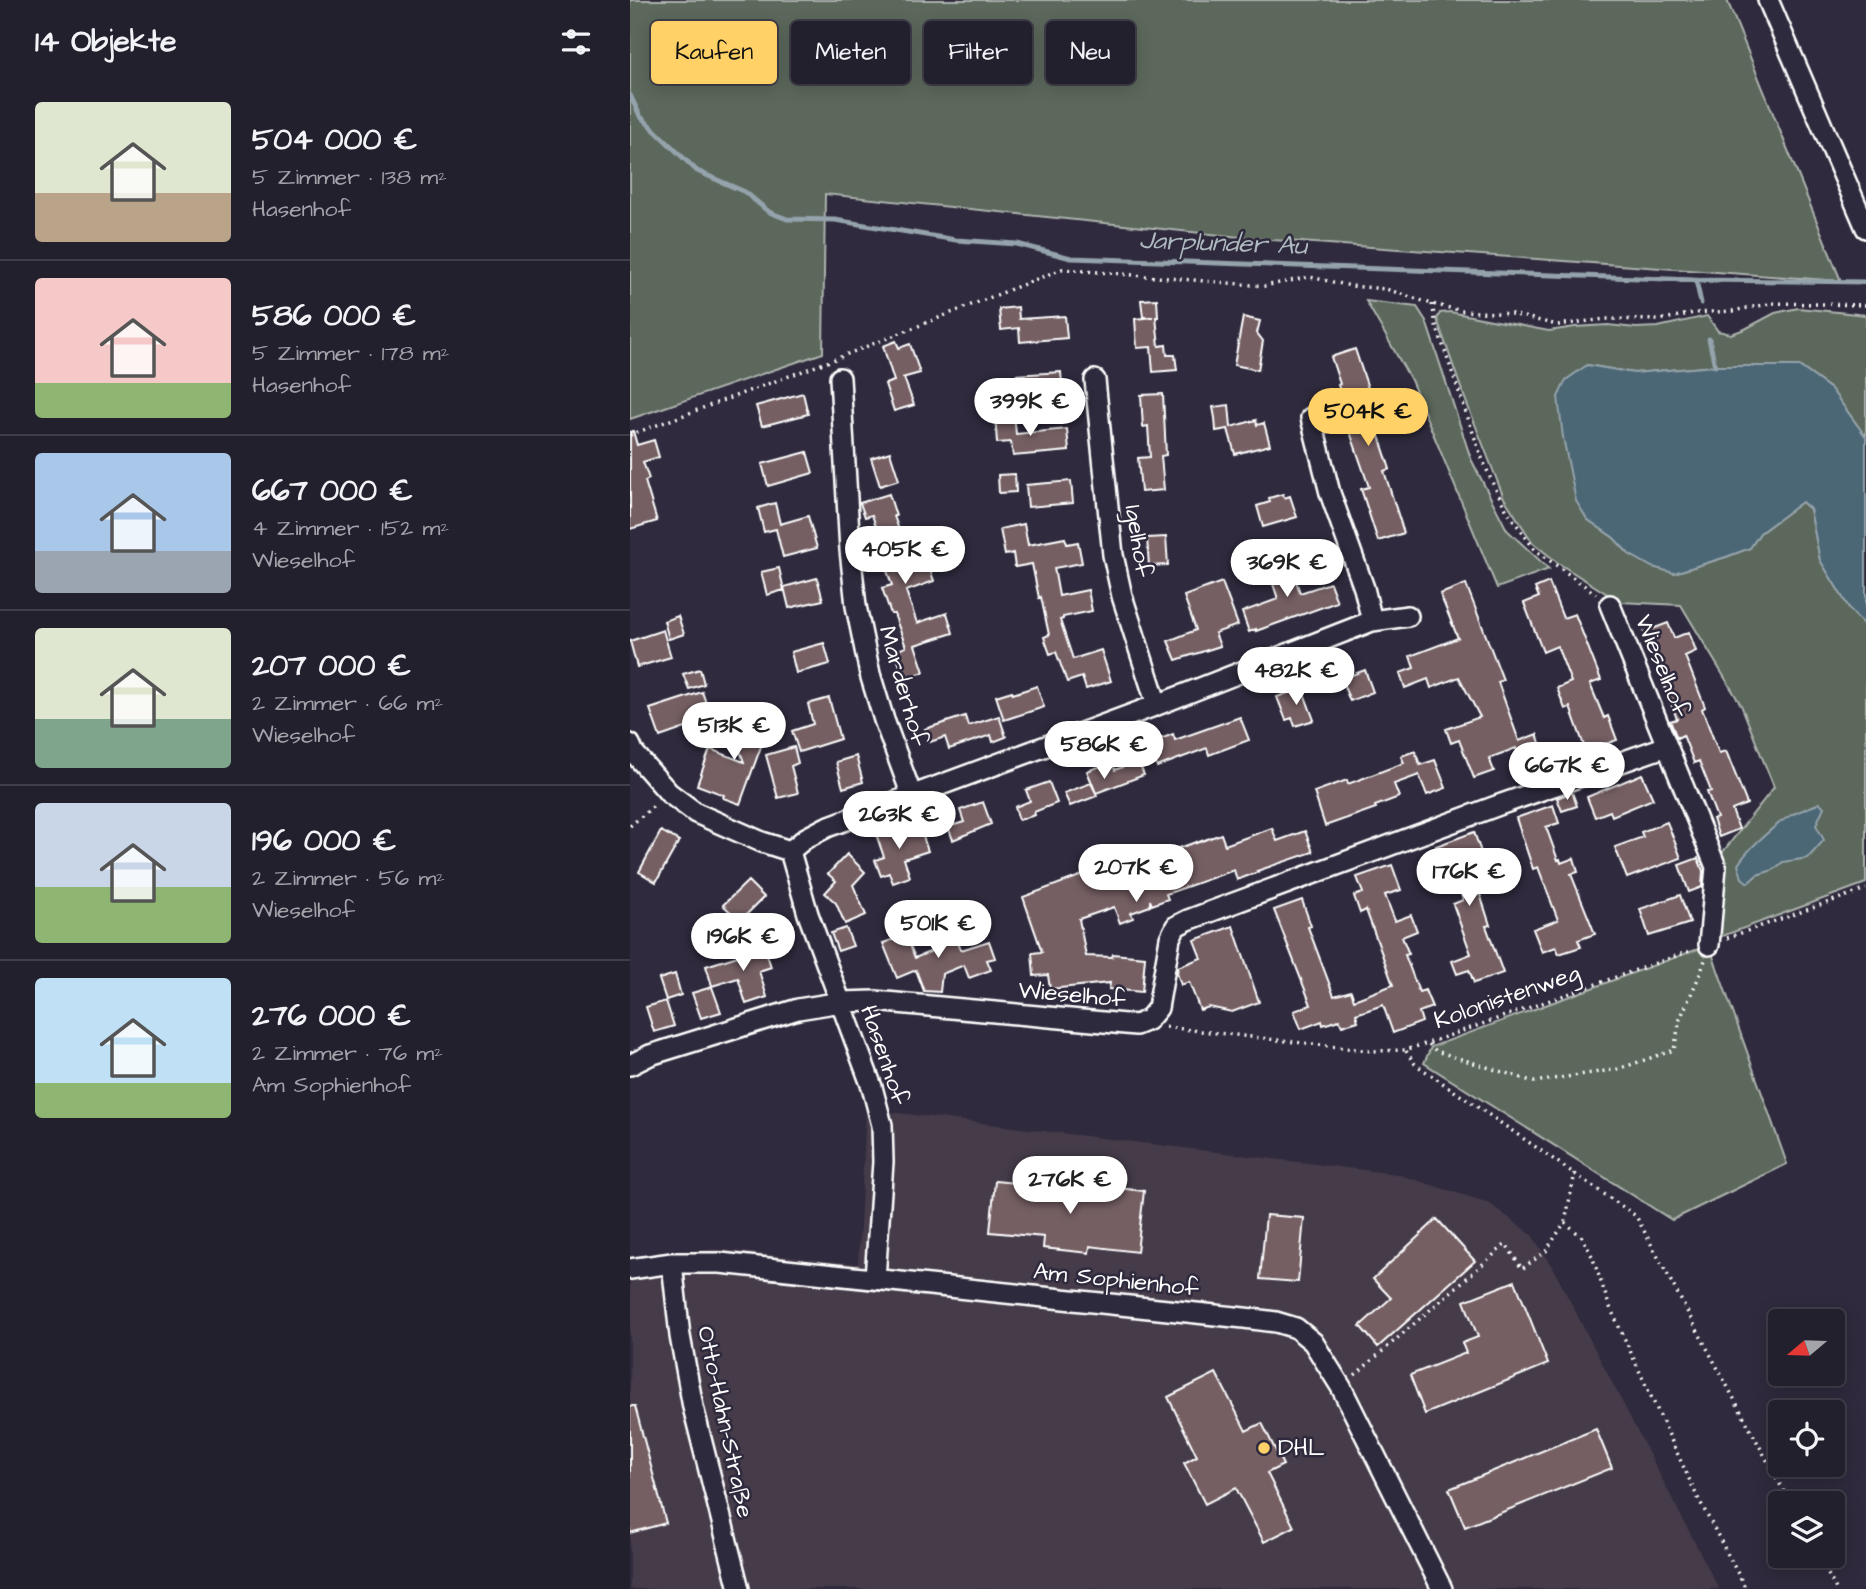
<!DOCTYPE html>
<html lang="de">
<meta charset="utf-8">
<style>
:root{--surface:#23202e;--page:#2f2d3a;--text:#f1f3f6;--muted:#a3a3aa;--line:#403e4a;--accent:#ffd166}
body{margin:0;font-family:"Architects Daughter",sans-serif;background:var(--page);color:var(--text);height:100vh;display:flex;flex-direction:column;font-size:26px;white-space:nowrap}
*{box-sizing:border-box;margin:0}
p{font-size:23px;color:var(--muted)}
.icon{flex:none;width:38px;height:38px;fill:none;stroke:currentColor;stroke-width:2;stroke-linecap:round;stroke-linejoin:round}
.map{position:relative;flex:1;overflow:hidden}
.details{display:flex;flex-direction:column;background:var(--surface);width:630px}
.details>*{flex:none}
.guide{position:absolute;left:21px;top:21px;width:665px;height:63px;display:flex;gap:14px}
.needle{width:46px;rotate:251deg}
.controls{position:absolute;left:1138px;top:1309px;display:grid;gap:14px}
.controls a{display:grid;place-items:center;width:77px;height:77px;border-radius:7px;background:var(--surface);box-shadow:0 4px 18px #0003,0 0 0 2px var(--line);font-size:35px}
.price{position:absolute;translate:-50% -60px;padding:0 16px;border-radius:24px;background:#fff;color:#222;font-size:23px;line-height:46px;filter:drop-shadow(0 2px 4px #0008)}
.price::after{content:'';position:absolute;left:50%;top:42px;width:21px;height:16px;margin-left:-10px;background:inherit;clip-path:polygon(0 0,100% 0,50% 100%)}
.price.selected{background:var(--accent);color:#111}
ul{padding:0;list-style:none}
li{display:flex;align-items:center;gap:21px;height:175px;padding:0 35px}
li+li{border-top:2px solid var(--line)}
li span{display:grid;place-items:center;flex:none;width:196px;height:140px;border-radius:7px;color:#555}
li>.icon{margin-inline-start:auto}
span .icon{width:84px;height:84px;fill:#fffc;stroke-width:1}
li b{font-size:30px}
h2{display:flex;justify-content:space-between;align-items:center;height:84px;padding:0 35px;font-size:30px}
.pill{padding:0 24px;border-radius:7px;background:var(--surface);box-shadow:0 4px 18px #0003,0 0 0 2px var(--line);font-size:24px;line-height:63px}
.pill.selected{background:var(--accent);color:#111}
main{display:flex;flex:1;min-height:0}
.map>svg:first-child{display:block}
.built{fill:#443a49}
.green{fill:#5b675c;stroke:#adb3ae;stroke-width:2}
.water{fill:#4c6674;stroke:#94a3ac;stroke-width:2}
.lines{fill:none;stroke-linecap:round;stroke-linejoin:round}
.stream{stroke:#94a3ac;stroke-width:5}
.building{fill:#755e64;stroke:#fff;stroke-width:2}
.street-casing{stroke:#fff;stroke-width:24}
.path{stroke:#fff;stroke-width:3.5;stroke-dasharray:2 5;stroke-linecap:butt}
.street{stroke:#2f2a3d;stroke-width:19}
.poi-dot{fill:#ffd166;stroke:#2f2a3d;stroke-width:2.5}
.labels{text-anchor:middle;dominant-baseline:central;stroke-width:5;stroke-linejoin:round;paint-order:stroke}
.street-label{font-size:24px;fill:#fff;stroke:#2f2a3d}
.poi-label{font-size:24px;fill:#fff;stroke:#2f2a3d;text-anchor:start}
.water-label{font-size:26px;font-style:italic;fill:#aebac0;stroke:#2f2a3d}
</style>
<main>
<section class="details">
<h2>14 Objekte<svg class="icon" aria-label="filters" viewBox="0 0 24 24"><path d="M4 7h16M4 17h16"/><circle cx="9" cy="7" r="2"/><circle cx="15" cy="17" r="2"/></svg></h2>
<ul>
<li><span style="background:linear-gradient(#dfe7d0 65%,#b9a48a 0)"><svg class="icon" aria-label="home" viewBox="0 0 24 24"><path d="M3 11l9-7 9 7M6 9v11h12V9"/></svg></span><div><b>504 000 €</b><p>5 Zimmer · 138 m²</p><p>Hasenhof</p></div></li>
<li><span style="background:linear-gradient(#f6c9c9 75%,#8fb573 0)"><svg class="icon" aria-label="home" viewBox="0 0 24 24"><path d="M3 11l9-7 9 7M6 9v11h12V9"/></svg></span><div><b>586 000 €</b><p>5 Zimmer · 178 m²</p><p>Hasenhof</p></div></li>
<li><span style="background:linear-gradient(#a9c7e8 70%,#9aa5b1 0)"><svg class="icon" aria-label="home" viewBox="0 0 24 24"><path d="M3 11l9-7 9 7M6 9v11h12V9"/></svg></span><div><b>667 000 €</b><p>4 Zimmer · 152 m²</p><p>Wieselhof</p></div></li>
<li><span style="background:linear-gradient(#dfe7d0 65%,#7fa58c 0)"><svg class="icon" aria-label="home" viewBox="0 0 24 24"><path d="M3 11l9-7 9 7M6 9v11h12V9"/></svg></span><div><b>207 000 €</b><p>2 Zimmer · 66 m²</p><p>Wieselhof</p></div></li>
<li><span style="background:linear-gradient(#c9d6e8 60%,#8fb573 0)"><svg class="icon" aria-label="home" viewBox="0 0 24 24"><path d="M3 11l9-7 9 7M6 9v11h12V9"/></svg></span><div><b>196 000 €</b><p>2 Zimmer · 56 m²</p><p>Wieselhof</p></div></li>
<li><span style="background:linear-gradient(#bfe0f5 75%,#8fb573 0)"><svg class="icon" aria-label="home" viewBox="0 0 24 24"><path d="M3 11l9-7 9 7M6 9v11h12V9"/></svg></span><div><b>276 000 €</b><p>2 Zimmer · 76 m²</p><p>Am Sophienhof</p></div></li>
</ul>
</section>
<div class="map">
<svg width="1236" height="1589" viewBox="0 0 1236 1589">
<rect width="100%" height="100%" fill="#2f2a3d"/>
<filter id="ink" filterUnits="userSpaceOnUse"><feTurbulence type="fractalNoise" baseFrequency=".0143" numOctaves="2"/><feDisplacementMap in="SourceGraphic" scale="14" xChannelSelector="R" yChannelSelector="G"/><feConvolveMatrix kernelMatrix="1 2 1 2 8 2 1 2 1" color-interpolation-filters="sRGB"/></filter>
<g filter="url(#ink)">
<path class="built" d="M236,1109L767,1174L859,1203L902,1235L923,1268L1089,1589H0V1256L86,1249L228,1264Z"/>
<path class="green" d="M0,0H1097L1211,281L629,239L195,194L193,353L0,419Z
M736,301L787,307L796,321L841,459L877,530L919,569L867,588L781,380Z
M1168,308L1236,315V437L1201,389L1169,366H1085L1004,373L957,365V519L984,538L999,554L1044,573L1096,557L1120,548L1130,533L1172,502L1180,509L1190,560L1221,611L1236,627V883L1087,938L1092,853L1144,787L1111,705L1051,605L990,602L928,563L903,543L874,498L832,391L807,319L810,313L820,312L919,331L945,327L978,325L1006,328L1028,327L1077,316L1088,331L1101,334L1115,329L1145,313Z
M1079,945L1157,1164L1042,1220L794,1063L801,1047Z"/>
<path class="water" d="M957,365L1004,373L1085,366H1169L1201,389L1236,437V627L1221,611L1190,560L1180,509L1172,502L1130,533L1120,548L1096,557L1044,573L1022,567L999,554L984,538L957,519L946,501L933,437L928,397L936,380Z
M1190,803L1194,807L1186,825L1194,840L1178,858L1153,862L1143,870L1127,875L1118,883L1112,878L1108,865C1116,850 1147,823 1163,814C1172,810 1181,807 1190,803Z"/>
<g class="lines">
<path class="stream" d="M0,95L10,116L67,171L115,192L139,212L157,219L205,220L326,240L387,244L441,258L1066,280L1236,282
M1066,280L1071,303
M1079,339L1085,366"/>
</g>
<path class="building" d="M527,299L528,317H526L529,346L536,345L537,355H545L547,370L523,372L521,347L507,348L505,319L523,317H513L511,300Z
M388,307L389,319L435,316L437,338L390,342L389,328L371,330L369,309Z
M613,317L630,321L627,333L633,341L628,370L604,365Z
M266,341L269,348L280,344L290,373L272,378H274L284,405L264,411L255,384L264,381L253,346Z
M725,349L738,388L728,391L739,422L744,421L760,469L754,471L774,533L748,541L731,489L739,487L719,429L723,428L708,385L710,384L701,357Z
M431,372L433,394L388,397L386,375Z
M173,393L178,414L132,426L126,406Z
M533,394L536,455L531,456L534,490L511,492L508,458L520,457L518,426L513,427L511,395Z
M599,405L601,427L626,420L627,425L634,423L640,445L605,454L598,429L586,431L585,418L583,407Z
M384,413L386,434L437,429L439,451L383,456L381,442L367,443L365,415Z
M3,431L7,445L24,440L29,457L13,462L19,479L15,481L27,521L0,529V432Z
M177,452L183,473L138,486L132,464Z
M260,452L269,480L250,486L241,458Z
M385,474L386,492L369,493L368,475Z
M441,481L443,503L398,507L396,485Z
M259,494L266,516H264L277,552L292,547L304,581L276,591L287,623L317,613L323,633L285,645L294,672L274,679L265,651L276,647L264,614H261L252,588L262,585L256,568L260,567L242,515L235,517L230,503Z
M653,494L654,498L660,496L667,517L633,527L627,506L640,502L639,498Z
M145,503L150,524L178,516L187,548L153,557L146,529L134,532L128,508Z
M394,524L398,545L435,538L437,544L448,542L452,563L424,568L429,596L458,590L462,611L433,617V619L430,620L443,659L471,650L481,681L456,689L452,677L437,682L426,652L420,654L414,637L419,635L411,597L409,598L402,564L385,567L383,553L375,555L370,529Z
M536,537L538,565L519,566L517,538Z
M659,559L670,593L700,583L707,602L626,631V629L619,632L612,612L648,599L637,566Z
M149,568L154,590L137,595L131,572Z
M187,578L193,600L159,608L154,587Z
M592,582L608,625L585,633L590,646L546,660L538,641L566,630L554,596Z
M919,582L933,618L945,614L971,680L960,684L974,718L978,716L987,740L956,751L940,707L935,709L927,688L941,682L927,646L913,652L894,603L909,597L905,588Z
M836,584L873,680L868,682L889,741L907,734L917,763L895,771L886,748L859,758L864,771L844,778L829,740L821,743L816,729L850,717L829,677L801,688L798,679L775,688L770,673L784,668L780,656L828,638L810,594Z
M48,616L54,634L39,639L34,621Z
M1038,623L1044,638L1059,632L1066,651L1055,656L1075,707L1072,709L1089,753L1096,751L1117,804L1102,810L1109,829L1089,837L1083,819L1087,818L1077,792L1081,791L1069,761L1064,763L1053,735L1047,738L1040,721L1047,719L1014,632Z
M33,630L41,657L7,667L0,641Z
M194,643L200,664L166,673L161,652Z
M70,669L74,684L59,689L53,674Z
M735,670L743,692L720,701L711,679Z
M407,686L414,707L374,720L366,696L382,691L383,694Z
M672,688L684,720L665,726L662,718L656,720L647,697Z
M72,692L79,711L67,715L70,723L30,737L20,709Z
M199,698L210,739L169,752L162,731L183,724L178,704Z
M123,713L133,741L110,804L93,798L94,795L67,785L80,749L114,762L100,722Z
M335,716L338,726L369,716L376,737L363,742L361,735L319,749L315,737L300,742L295,729Z
M610,717L619,740L579,755L577,748L527,767L518,744L543,734L545,740Z
M164,747L168,763L161,766L168,793L148,798L136,755Z
M785,751L790,765L805,760L816,788L797,795L789,775L764,784L769,797L745,806L746,808L695,826L684,792L717,780L718,784L774,763L771,756Z
M226,756L233,782L213,788L206,762Z
M508,761L514,775L466,793L467,796L440,806L434,793L461,783L466,793L457,771L482,762L485,770Z
M1012,774L1023,799L982,816L980,811L965,817L957,797Z
M419,782L427,803L404,812L405,815L389,820L385,807L400,801L396,790Z
M942,792L947,806L932,811L927,798Z
M353,802L361,824L323,840L318,827L334,822L330,810Z
M923,805L929,823L916,827L928,860L930,859L931,863L944,858L948,872L941,874L965,934L948,940L951,947L929,954L926,947L912,952L903,929L928,920L908,867L903,869L886,818Z
M1037,822L1051,858L997,878L985,847L1013,837L1011,832Z
M289,825L298,851L274,859L280,877L263,883L259,873L251,876L245,860L254,857L246,834L263,828L265,833Z
M642,828L647,841L675,831L683,852L627,871L628,872L607,880L604,870L536,894L538,899L522,905L520,900V906L501,913L503,918L490,923L484,907L449,919L456,956L482,957L483,954L515,957L512,992L479,989L480,983L420,989L418,975L404,976L402,953L412,952L393,897L493,860L499,877L539,863L535,853L566,842V843L591,834L595,845Z
M31,831L49,841L26,882L9,872Z
M844,832L853,858L835,865L845,896L850,894L860,925L856,926L873,973L844,983L839,970L827,974L822,961L841,954L823,904L833,900L822,869L807,874L800,854L808,851L806,846Z
M217,854L235,872L223,885L236,915L215,924L206,903L195,893L206,881L198,874Z
M1068,858L1073,871L1072,887L1059,892L1049,865Z
M762,865L771,890L755,895L765,921L781,915L787,931L772,937L779,954L775,955L789,992L795,990L802,1007L789,1012L792,1022L763,1033L753,1005L726,1014L728,1021L712,1026L709,1020L693,1025L692,1021L671,1029L664,1011L681,1005L644,910L672,900L681,926L678,927L704,996L721,991L724,1000L763,985L736,910L730,913L724,896L733,893L727,877Z
M118,881L134,897L110,921L93,905Z
M1050,895L1060,923L1019,936L1010,909Z
M603,926L629,1002L602,1012L579,1007L570,1010L559,982L551,985L547,973L548,967L571,958L564,940Z
M216,928L223,946L208,951L201,933Z
M324,933L331,950L359,941L365,958L357,960L361,970L339,978L334,965L312,974L310,992L294,991L286,970L267,978L253,943L276,935L285,958L314,946L311,938Z
M134,945L141,967L129,971L137,997L116,1004L108,978L82,986L76,966L117,953L116,950Z
M45,974L51,995L36,1000L29,979Z
M82,987L91,1012L71,1018L62,993Z
M36,1001L44,1026L24,1032L16,1007Z
M365,1181L397,1184L396,1193L431,1197L433,1182L514,1191L507,1252L460,1246L459,1253L413,1248L414,1237L360,1232Z
M636,1215L674,1218L668,1282L630,1279Z
M807,1219L845,1261L748,1347L730,1326L761,1298L743,1279Z
M885,1281L918,1364L795,1414L780,1375L836,1353L832,1343L848,1337L834,1301Z
M586,1373L616,1431L632,1423L653,1465L637,1473L664,1527L634,1542L606,1488L575,1504L554,1463L567,1456L538,1397Z
M0,1406H5L36,1523L0,1533Z
M966,1429L982,1468L835,1527L819,1489Z"/>
<g class="lines">
<defs>
<path id="street" d="M1138,0L1236,228
M210,378L220,550L226,606L240,674L254,720L282,796
M465,380L483,555L492,596L527,705
M681,418L700,493L734,588L742,621
M980,605L1086,867L1079,945
M0,744L4,753L39,793L66,813L132,842L160,851
M0,1065L20,1055L168,1009L211,1002L245,1001L506,1025L518,1020L528,1008L540,938L546,926L558,920L869,805L1037,746
M42,1263L50,1336L63,1407L109,1589
M0,1269L42,1263H90L614,1318L646,1322L666,1328L683,1342L711,1387L812,1589
M245,1279L253,1162L252,1125L242,1087L178,914L160,851L176,838L197,827L527,705L742,621L778,616"/>
</defs>
<use href="#street" class="street-casing"/>
<path class="path" d="M802,304L806,325L850,453L862,482L877,511L905,550L966,594
M0,435L205,359L432,269L634,286L680,277L721,286L756,289L802,304L833,311L882,314L927,325L976,319L1029,320L1064,313L1102,311L1144,303L1236,305
M0,826L25,805
M1097,938L1236,889
M536,1027L742,1051L775,1050L798,1043L1063,950
M799,1044L806,1051L904,1082L988,1069L1044,1050L1050,1019L1071,972L1075,960
M776,1051L785,1064L1006,1216L1160,1503
M935,1222L952,1237L962,1256L979,1305L1066,1494L1116,1589
M725,1375L876,1244L892,1269L916,1251L935,1222L945,1173
M1188,1556L1206,1589"/>
<use href="#street" class="street"/>
</g>
</g>
<circle class="poi-dot" cx="634" cy="1448" r="7"/>
<g class="labels">
<g class="street-label">
<text transform="translate(508 541) rotate(81)">Igelhof</text>
<text transform="translate(1032 666) rotate(68)">Wieselhof</text>
<text transform="translate(273 686) rotate(74)">Marderhof</text>
<text transform="translate(442 995) rotate(5)">Wieselhof</text>
<text transform="translate(877 997) rotate(-19)">Kolonistenweg</text>
<text transform="translate(254 1055) rotate(71)">Hasenhof</text>
<text transform="translate(486 1280) rotate(6)">Am Sophienhof</text>
<text transform="translate(95 1422) rotate(78)">Otto-Hahn-Straße</text>
</g>
<g class="poi-label">
<text x="648" y="1448">DHL</text>
</g>
<g class="water-label">
<text transform="translate(593 243) rotate(2)">Jarplunder Au</text>
</g>
</g>
</svg>
<div class="controls">
<a><svg class="needle" viewBox="-14 -14 28 28"><path d="M0-13l5 13h-10z" fill="#e53935"/><path d="M0 13l5-13h-10z" fill="#a3a3aa"/></svg></a>
<a><svg class="icon" aria-label="locate" viewBox="0 0 24 24"><circle cx="12" cy="12" r="6"/><path d="M12 2v4M12 18v4M2 12h4M18 12h4"/></svg></a>
<a><svg class="icon" aria-label="layers" viewBox="0 0 24 24"><path d="M12 4l9 5-9 5-9-5zM3 14l9 5 9-5"/></svg></a>
</div>
<b class="price" style="left:400px;top:438px">399K €</b>
<b class="price selected" style="left:738px;top:448px">504K €</b>
<b class="price" style="left:275px;top:586px">405K €</b>
<b class="price" style="left:657px;top:599px">369K €</b>
<b class="price" style="left:666px;top:707px">482K €</b>
<b class="price" style="left:104px;top:762px">513K €</b>
<b class="price" style="left:474px;top:781px">586K €</b>
<b class="price" style="left:937px;top:802px">667K €</b>
<b class="price" style="left:269px;top:851px">263K €</b>
<b class="price" style="left:506px;top:904px">207K €</b>
<b class="price" style="left:839px;top:908px">176K €</b>
<b class="price" style="left:308px;top:960px">501K €</b>
<b class="price" style="left:113px;top:973px">196K €</b>
<b class="price" style="left:440px;top:1216px">276K €</b>
<div class="guide">
<a class="pill selected">Kaufen</a>
<a class="pill">Mieten</a>
<a class="pill">Filter</a>
<a class="pill">Neu</a>
</div>
</div>
</main>
